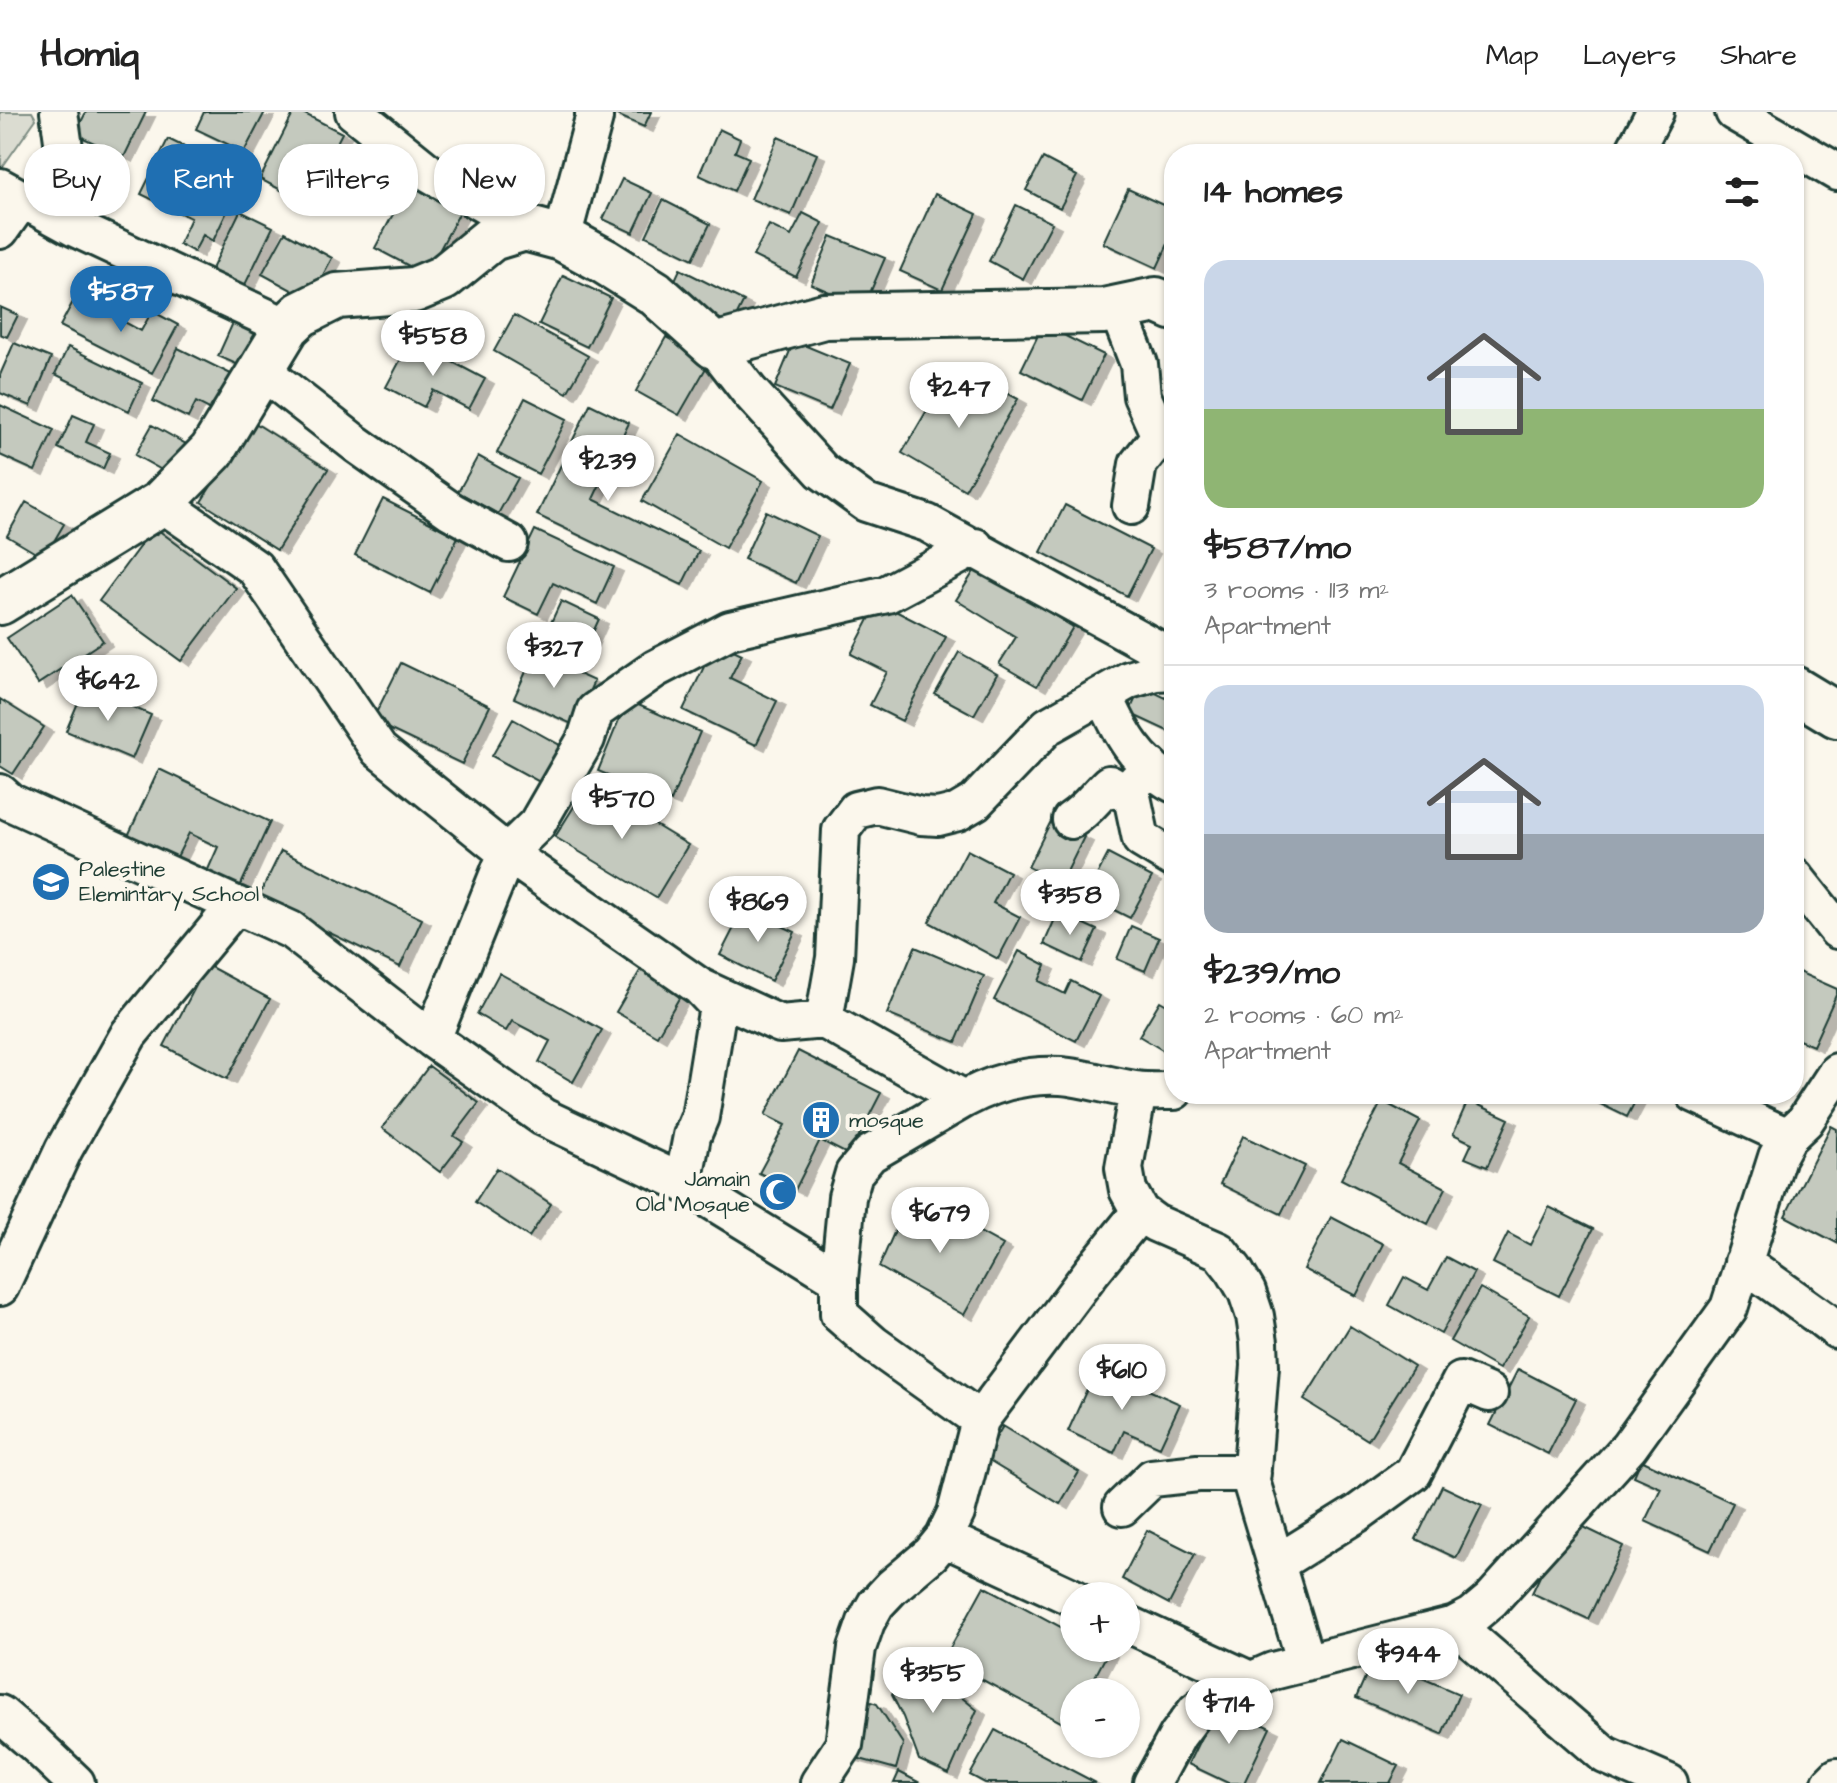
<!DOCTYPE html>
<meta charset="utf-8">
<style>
:root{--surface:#fff;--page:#f2f2f2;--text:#222;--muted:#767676;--line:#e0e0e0;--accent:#1f6fb2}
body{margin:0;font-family:"Architects Daughter",sans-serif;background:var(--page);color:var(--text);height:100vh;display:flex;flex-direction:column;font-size:30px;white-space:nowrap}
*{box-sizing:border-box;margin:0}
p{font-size:26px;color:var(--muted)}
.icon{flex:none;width:44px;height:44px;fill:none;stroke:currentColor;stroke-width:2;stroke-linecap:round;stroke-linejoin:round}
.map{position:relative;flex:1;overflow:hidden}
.panel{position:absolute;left:1164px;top:32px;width:640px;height:960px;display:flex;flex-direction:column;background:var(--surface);border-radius:32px;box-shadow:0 2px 6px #0004}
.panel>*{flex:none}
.guide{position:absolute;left:24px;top:32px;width:760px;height:72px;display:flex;gap:16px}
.tools{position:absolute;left:1060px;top:1470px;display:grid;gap:16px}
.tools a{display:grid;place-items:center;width:80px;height:80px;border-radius:50%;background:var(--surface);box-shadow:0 2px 6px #0004;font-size:40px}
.price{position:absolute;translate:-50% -68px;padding:0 18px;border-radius:28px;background:#fff;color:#222;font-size:26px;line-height:52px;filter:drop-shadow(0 2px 4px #0008)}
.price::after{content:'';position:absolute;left:50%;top:48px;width:24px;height:18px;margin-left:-12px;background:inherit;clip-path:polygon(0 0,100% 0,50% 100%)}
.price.on{background:var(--accent);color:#fff}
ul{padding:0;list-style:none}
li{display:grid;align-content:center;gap:16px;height:424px;padding:0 40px}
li+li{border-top:2px solid var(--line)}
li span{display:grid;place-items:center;height:248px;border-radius:24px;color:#555}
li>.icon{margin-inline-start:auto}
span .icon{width:144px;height:144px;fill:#fffc;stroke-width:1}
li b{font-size:34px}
h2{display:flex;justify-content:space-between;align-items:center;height:96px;padding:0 40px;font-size:34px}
.tag{padding:0 28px;border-radius:32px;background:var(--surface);box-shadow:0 2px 6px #0004;font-size:28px;line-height:72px}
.tag.on{background:var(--accent);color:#fff}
header{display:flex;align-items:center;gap:48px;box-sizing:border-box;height:112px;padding:0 40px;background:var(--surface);border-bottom:2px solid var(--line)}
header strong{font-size:38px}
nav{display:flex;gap:44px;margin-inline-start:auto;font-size:28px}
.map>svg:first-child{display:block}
.green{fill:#dbdcd1;stroke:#7d8c82;stroke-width:2}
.building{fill:#c4c9be;stroke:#1f3d34;stroke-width:2;filter:url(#shadow)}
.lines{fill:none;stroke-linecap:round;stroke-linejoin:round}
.minor-casing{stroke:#1f3d34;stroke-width:42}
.tertiary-casing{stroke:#1f3d34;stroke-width:50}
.minor{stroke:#fbf7ec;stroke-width:36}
.tertiary{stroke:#fbf7ec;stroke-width:44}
.labels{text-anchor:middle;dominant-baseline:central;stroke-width:8;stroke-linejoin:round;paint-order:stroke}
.poi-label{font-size:22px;fill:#1f3d34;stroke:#fbf7ec;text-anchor:start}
</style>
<header>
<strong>Homiq</strong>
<nav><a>Map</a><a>Layers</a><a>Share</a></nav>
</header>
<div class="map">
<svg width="1837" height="1671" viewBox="0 0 1837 1671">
<defs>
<filter id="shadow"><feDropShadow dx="9" dy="5" stdDeviation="0" flood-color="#0004"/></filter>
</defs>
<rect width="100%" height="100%" fill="#fbf7ec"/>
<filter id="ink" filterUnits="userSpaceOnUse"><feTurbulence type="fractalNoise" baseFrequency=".0125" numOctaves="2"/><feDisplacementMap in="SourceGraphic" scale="16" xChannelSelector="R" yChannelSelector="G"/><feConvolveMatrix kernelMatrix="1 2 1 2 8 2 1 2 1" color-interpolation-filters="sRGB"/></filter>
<g filter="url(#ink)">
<path class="green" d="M0,0H32L36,7L1,57Z"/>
<path class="building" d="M86,0H146L124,45L75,22Z
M204,0H265L244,40L196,17Z
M294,0H301L342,21L306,91L260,67Z
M610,0H651L644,15Z
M719,17L740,27L735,40L749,46L734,79L699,63Z
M778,25L817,42L791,103L751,87Z
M168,27L244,64L213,129L203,123L194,140L179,132L191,106L141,82Z
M1043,46L1077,64L1060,96L1026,78Z
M622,67L652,81L633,121L603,107Z
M409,72L460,100L426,163L375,136Z
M1128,77L1174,98V119L1157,156L1103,131Z
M935,82L977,102L942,178L900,159Z
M663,88L710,112L693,147L646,124Z
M1016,93L1052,111L1023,167L989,149Z
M240,99L273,115L242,179L198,159L201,152L212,157Z
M803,101L823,111L796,165L753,144L769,113L791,124Z
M285,120L332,146L310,188L262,162Z
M831,124L885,146L864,195L811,172Z
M680,157L744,189L732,213L669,181Z
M563,163L611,186L587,235L539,212Z
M76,184L141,219L152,199L178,213L152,261L60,214Z
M0,195L18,203L7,225L0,222Z
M514,203L588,244L567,281L494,239Z
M236,204L269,218L250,258L218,244Z
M1043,213L1104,243L1082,288L1021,258Z
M666,225L710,249L679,303L636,279Z
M411,228L485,267L469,297L433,278L424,295L386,275Z
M794,229L850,252L830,298L775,275Z
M14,231L51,246L31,294L0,281V263Z
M68,235L142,271L129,299L55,262Z
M178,236L237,265L219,302L196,290L188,306L153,289Z
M947,264L979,283L987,270L1018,287L965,378L902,341Z
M525,286L567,307L538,362L497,341Z
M590,292L629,311L593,387L699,439L682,473L537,403Z
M0,293L54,318L35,359L0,343Z
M73,303L94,312L86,330L110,341L103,357L58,336Z
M252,309L328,357L277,438L201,390Z
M152,313L193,336L176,366L135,343Z
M680,322L763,369L725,436L642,389Z
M478,344L518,366L498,402L458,380Z
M383,387L458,425L430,481L355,443Z
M26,390L64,412L44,446L7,424Z
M1065,393L1151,437L1127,484L1041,440Z
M766,399L818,424L796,471L744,447Z
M154,415L236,476L181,549L99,489Z
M535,418L614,455L597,492L553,471L538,502L503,485Z
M976,456L1073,515L1037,574L999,552L1016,525L956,488Z
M72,483L103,529L38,572L7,526Z
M561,489L599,507L580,549L541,532Z
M878,490L946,525L902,609L870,593L887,560L851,542Z
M716,530L742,542L730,566L777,589L756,633L683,598Z
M959,540L997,562L974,603L935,582Z
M534,542L594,569L574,613L514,586Z
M401,551L490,594L462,652L372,609Z
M85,574L151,603L132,647L66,619Z
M1141,574L1172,589L1174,584V622L1129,601Z
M0,587L44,615L13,662L0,654Z
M627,588L700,620L671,689L598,659Z
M513,607L565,636L545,673L492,644Z
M159,657L270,710L239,777L206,762L218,735L189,721L175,749L127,726Z
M588,672L688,733L656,786L555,725Z
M1051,709L1084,725L1061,772L1028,755Z
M967,738L1009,760L993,791L1020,805L998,847L929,810Z
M281,739L422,807L400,855L258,786Z
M1108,742L1152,765L1130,806L1086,784Z
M744,796L795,820L771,869L720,843Z
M1058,800L1097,818L1082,850L1044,832Z
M1131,814L1159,826L1145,859L1117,847Z
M915,835L984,864L956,930L887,902Z
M1019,839L1046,853L1039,869L1065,882L1071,869L1099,884L1076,929L994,888Z
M207,853L270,887L227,967L164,934Z
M641,857L682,881L657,924L616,900Z
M1794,858L1837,877V881L1813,934L1794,926Z
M499,861L602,918L573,970L539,950L550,929L512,909L506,919L477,902Z
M1160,889L1174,897V945L1139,924Z
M798,939L881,981L849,1043L820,1028L795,1078L759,1061L785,1013L765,1003Z
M429,954L479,991L454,1024L463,1030L440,1060L382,1016Z
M1580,982H1639L1627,1005Z
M1468,988L1509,1007L1487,1055L1465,1046L1472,1031L1453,1022Z
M1382,989L1420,1009L1398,1051L1446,1076L1428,1112L1341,1067Z
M1831,1014L1837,1017V1131L1785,1104Z
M1243,1024L1305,1054L1281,1102L1220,1072Z
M497,1056L551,1092L529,1125L475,1090Z
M911,1082L1003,1133L964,1203L879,1155Z
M1549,1095L1593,1117L1559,1184L1493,1151L1508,1121L1530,1133Z
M1331,1105L1383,1132L1356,1184L1304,1157Z
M1446,1145L1474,1160L1441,1222L1389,1193L1404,1165L1428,1178Z
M1480,1176L1529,1204L1499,1257L1450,1229Z
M1350,1214L1414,1254L1368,1328L1304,1288Z
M1097,1255L1180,1292L1160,1335L1124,1319L1114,1341L1068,1319Z
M1518,1257L1576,1287L1548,1342L1490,1313Z
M1003,1314L1079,1360L1060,1392L984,1346Z
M1641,1348L1733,1391L1710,1439L1645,1409L1661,1376L1634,1364Z
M1442,1374L1482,1393L1456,1446L1416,1427Z
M1567,1407L1623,1434L1588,1507L1532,1481Z
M1147,1418L1195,1442L1169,1492L1122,1467Z
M984,1474L1074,1522V1536H1101L1108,1540L1087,1580H1074V1604L1068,1614L944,1547Z
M910,1543L977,1598L949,1662L919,1648L903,1605L892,1583Z
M1374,1545L1459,1582L1442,1622L1356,1586Z
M865,1588L877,1592L903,1632L896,1657L849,1644Z
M1218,1591L1270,1616L1244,1671H1228L1188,1652Z
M995,1618L1096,1671H985L970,1663Z
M1343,1627L1399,1654L1390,1671H1321Z
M899,1660L920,1671H894Z"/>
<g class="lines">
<defs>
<path id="minor" d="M59,0L75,116
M354,0L431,62L525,116
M1734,0L1837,60
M1633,42L1655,0
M0,75L75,116L287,215
M0,118L22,87
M562,126L594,6V0
M1117,196L1139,252L1142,284L1160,324L1174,333
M714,234L749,279L822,359L866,391L927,411L1174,546
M261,258L356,332L451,399L509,431
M161,391L255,456L379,638L507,741L700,875L780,912L824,908L964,987
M1131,394L1138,352L1160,324
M1104,583C1120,620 1137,652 1174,672
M1130,675L1141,727L1174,747
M0,681L10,690L291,818L432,927L543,1005L683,1071L839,1167
M1071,708C1087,698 1095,685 1109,672L1123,680L1134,672L1150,654
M1794,764L1837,818
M824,908L835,846L841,718L856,698L877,693L921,704L938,705L958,700L975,690L1048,614L1129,568L1156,560L1174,559
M432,927L507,741L537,712L586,627L595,599L655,557L730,518L887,482L975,435
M1138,979L1124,1056L1128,1078L1140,1100L1155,1111L1219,1139L1234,1158L1247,1180L1255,1204L1259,1230L1260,1254L1251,1369L1306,1551
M1695,982L1788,1025
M683,1071L692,1024L700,1005L718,894L700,875
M1743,1150L1824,1208L1837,1218
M0,1175L64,1037L129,922L236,793
M980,1308L873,1232L839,1202V1167L847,1085L854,1061L870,1042L964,987C994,971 1028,962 1061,964C1087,966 1111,975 1136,978C1148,980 1162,979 1174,979
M1122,1395L1152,1366L1198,1361H1252
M944,1426L1074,1486
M1276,1452L1358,1401L1413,1361L1461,1269L1489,1281
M1126,1511L1250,1568
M1455,1513L1605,1643L1669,1671
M0,1602L35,1632L76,1671
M819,1671L844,1633L857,1536L866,1510L876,1492L892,1475L931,1442L944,1426L956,1401L980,1308L1092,1159L1140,1100
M1152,1671L1178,1623L1196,1599L1214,1585L1273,1559L1455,1513L1472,1504L1491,1488L1629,1335L1729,1196L1777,1045L1788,1025L1805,1009L1837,960
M1831,1671L1837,1665"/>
<path id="tertiary" d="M0,490L161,391L212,339L287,215L301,202L337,184L414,178L443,166L492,126L525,116L562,126L604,149L655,181L714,234L824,204L1104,199L1156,188L1174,196
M1794,577L1837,603"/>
</defs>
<use href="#minor" class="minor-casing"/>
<use href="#tertiary" class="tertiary-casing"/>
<use href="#minor" class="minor"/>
<use href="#tertiary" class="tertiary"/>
</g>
</g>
<defs>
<symbol id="school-disc" viewBox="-11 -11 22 22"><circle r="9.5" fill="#1f6fb2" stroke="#fbf7ec"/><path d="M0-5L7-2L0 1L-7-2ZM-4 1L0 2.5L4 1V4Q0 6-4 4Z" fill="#fff"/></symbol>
<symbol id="building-disc" viewBox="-11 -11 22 22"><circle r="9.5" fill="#1f6fb2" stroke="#fbf7ec"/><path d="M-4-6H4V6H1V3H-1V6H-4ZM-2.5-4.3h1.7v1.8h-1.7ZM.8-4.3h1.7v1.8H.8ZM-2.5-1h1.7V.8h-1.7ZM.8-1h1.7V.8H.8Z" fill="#fff"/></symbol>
<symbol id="mosque-disc" viewBox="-11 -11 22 22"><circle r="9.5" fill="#1f6fb2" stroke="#fbf7ec"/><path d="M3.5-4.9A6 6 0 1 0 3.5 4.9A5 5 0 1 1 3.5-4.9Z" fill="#fff"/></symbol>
</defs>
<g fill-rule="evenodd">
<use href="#school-disc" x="29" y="748" width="44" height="44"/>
<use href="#building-disc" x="799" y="986" width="44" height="44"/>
<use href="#mosque-disc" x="756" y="1058" width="44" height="44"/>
</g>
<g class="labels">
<g class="poi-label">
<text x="79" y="757">Palestine<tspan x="79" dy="25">Elemintary School</tspan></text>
<text x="849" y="1008">mosque</text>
<text x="750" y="1067" text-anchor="end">Jamain<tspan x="750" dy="25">Old Mosque</tspan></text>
</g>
</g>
</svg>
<div class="tools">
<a>+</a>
<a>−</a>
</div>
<b class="price on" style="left:121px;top:222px">$587</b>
<b class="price" style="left:433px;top:266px">$558</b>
<b class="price" style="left:959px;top:318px">$247</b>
<b class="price" style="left:608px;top:391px">$239</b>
<b class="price" style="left:554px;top:578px">$327</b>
<b class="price" style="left:108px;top:611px">$642</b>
<b class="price" style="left:622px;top:729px">$570</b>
<b class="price" style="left:1070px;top:825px">$358</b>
<b class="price" style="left:758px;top:832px">$869</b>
<b class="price" style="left:940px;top:1143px">$679</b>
<b class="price" style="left:1122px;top:1300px">$610</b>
<b class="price" style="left:1408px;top:1584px">$944</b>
<b class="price" style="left:933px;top:1603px">$355</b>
<b class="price" style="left:1229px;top:1634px">$714</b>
<div class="guide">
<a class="tag">Buy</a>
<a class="tag on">Rent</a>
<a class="tag">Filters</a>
<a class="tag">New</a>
</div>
<section class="panel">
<h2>14 homes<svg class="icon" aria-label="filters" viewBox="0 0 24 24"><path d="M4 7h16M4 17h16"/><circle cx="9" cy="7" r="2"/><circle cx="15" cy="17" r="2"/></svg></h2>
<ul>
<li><span style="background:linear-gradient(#c9d6e8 60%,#8fb573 0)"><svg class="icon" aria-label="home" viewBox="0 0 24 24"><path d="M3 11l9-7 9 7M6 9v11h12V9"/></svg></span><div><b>$587/mo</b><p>3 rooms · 113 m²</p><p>Apartment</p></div></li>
<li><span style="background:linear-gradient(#c9d6e8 60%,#9aa5b1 0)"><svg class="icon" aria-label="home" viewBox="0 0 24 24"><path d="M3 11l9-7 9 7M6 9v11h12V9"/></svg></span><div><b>$239/mo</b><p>2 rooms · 60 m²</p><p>Apartment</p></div></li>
</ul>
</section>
</div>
